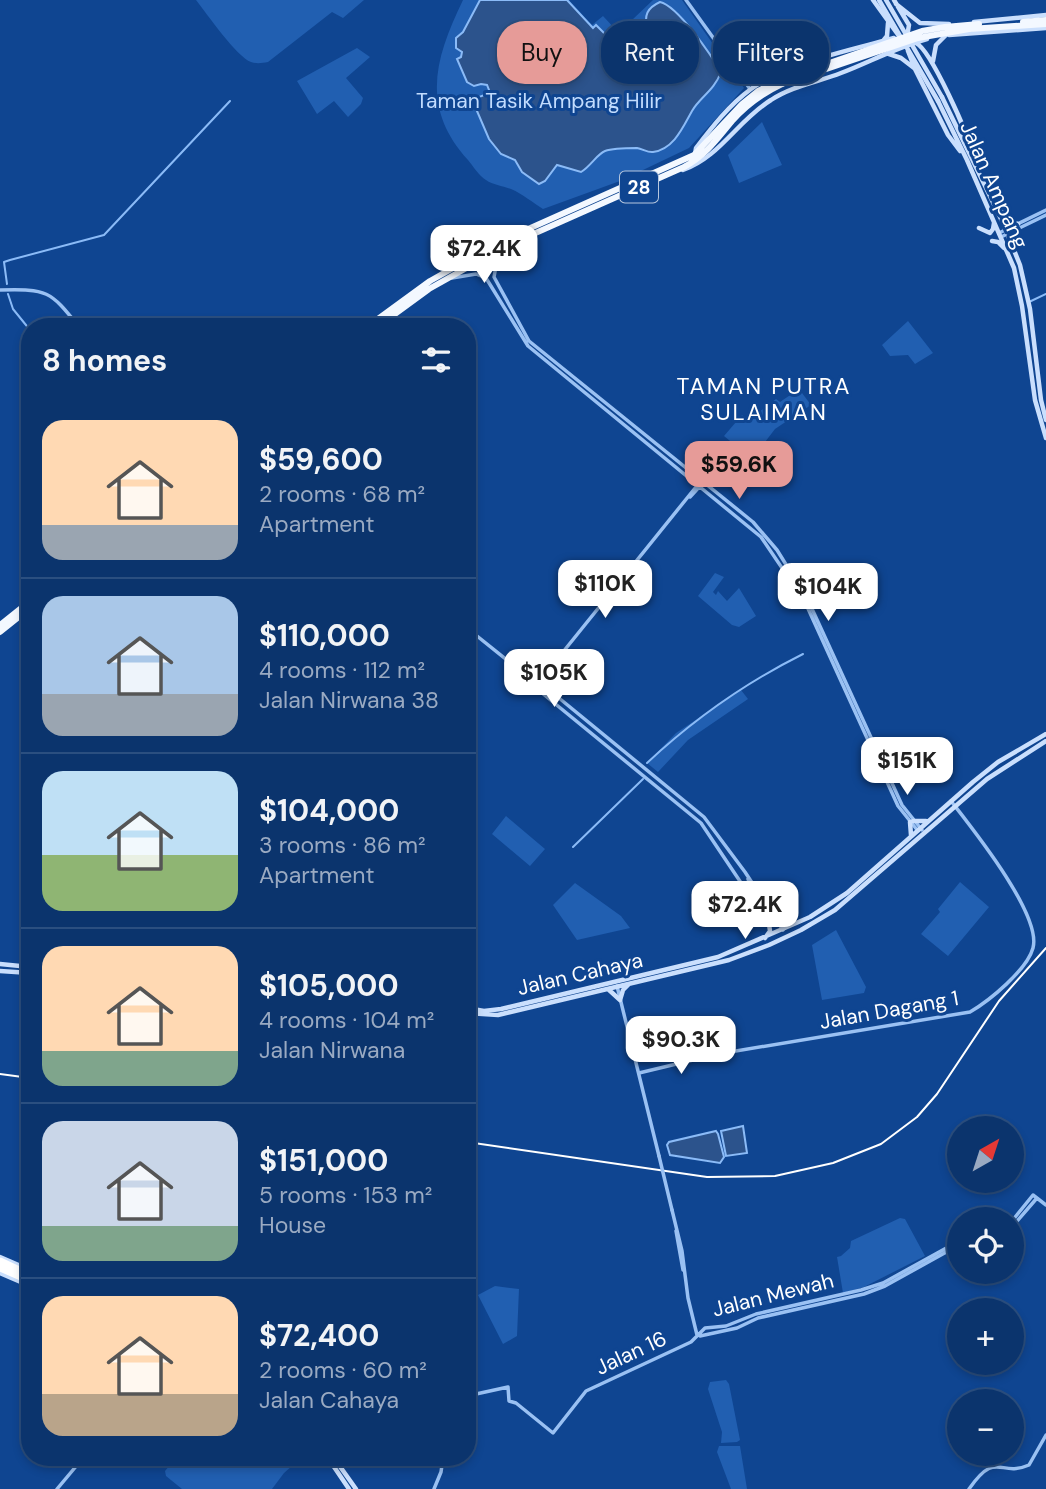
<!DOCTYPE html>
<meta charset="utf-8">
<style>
:root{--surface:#0b346d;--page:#193f75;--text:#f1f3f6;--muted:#9aaac2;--line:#2b4f80;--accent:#e69b98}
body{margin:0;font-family:"DM Sans",sans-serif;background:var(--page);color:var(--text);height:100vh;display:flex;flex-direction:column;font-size:26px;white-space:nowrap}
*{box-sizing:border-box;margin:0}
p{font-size:23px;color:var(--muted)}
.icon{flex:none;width:38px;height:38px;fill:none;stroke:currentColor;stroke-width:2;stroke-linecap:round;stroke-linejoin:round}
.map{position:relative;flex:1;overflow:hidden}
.panel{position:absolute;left:21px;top:318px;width:455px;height:1148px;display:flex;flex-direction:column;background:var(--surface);border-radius:28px;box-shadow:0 4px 10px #0003,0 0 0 2px var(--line)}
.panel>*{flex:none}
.hud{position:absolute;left:497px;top:21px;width:443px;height:63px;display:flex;gap:14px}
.needle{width:46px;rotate:39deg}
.fabs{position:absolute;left:947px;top:1116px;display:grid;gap:14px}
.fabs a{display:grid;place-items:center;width:77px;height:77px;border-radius:50%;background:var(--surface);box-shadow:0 4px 10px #0003,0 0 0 2px var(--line);font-size:35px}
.price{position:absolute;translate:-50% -60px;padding:0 16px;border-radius:14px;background:#fff;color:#222;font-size:23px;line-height:46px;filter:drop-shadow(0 2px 4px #0008)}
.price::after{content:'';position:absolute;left:50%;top:42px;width:21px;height:16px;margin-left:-10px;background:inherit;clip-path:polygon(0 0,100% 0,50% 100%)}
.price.on{background:var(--accent);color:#111}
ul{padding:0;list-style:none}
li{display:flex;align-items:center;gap:21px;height:175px;padding:0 21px}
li+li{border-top:2px solid var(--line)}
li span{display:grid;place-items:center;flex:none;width:196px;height:140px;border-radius:21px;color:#555}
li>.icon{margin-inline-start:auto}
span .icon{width:84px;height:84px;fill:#fffc;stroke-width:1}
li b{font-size:30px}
h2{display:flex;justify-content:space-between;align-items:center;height:84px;padding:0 21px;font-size:30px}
.pill{padding:0 24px;border-radius:28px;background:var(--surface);box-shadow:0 4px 10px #0003,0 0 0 2px var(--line);font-size:24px;line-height:63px}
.pill.on{background:var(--accent);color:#111}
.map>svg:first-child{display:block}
.green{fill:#215fb1}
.water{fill:#2c538c;stroke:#8bbbf7;stroke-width:2}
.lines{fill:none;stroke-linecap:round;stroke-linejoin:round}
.stream{stroke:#8bbbf7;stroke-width:2}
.tertiary{stroke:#9ac1f3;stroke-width:3.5}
.secondary{stroke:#cadffd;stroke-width:4.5}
.trunk{stroke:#f3f8ff;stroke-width:6}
.motorway{stroke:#fff;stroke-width:7}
.tram{stroke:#fff;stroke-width:2}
.tertiary-bridge{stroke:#9ac1f3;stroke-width:3.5}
.secondary-bridge{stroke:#cadffd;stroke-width:4.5}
.trunk-bridge{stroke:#f3f8ff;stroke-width:6}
.labels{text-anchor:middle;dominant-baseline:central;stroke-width:6;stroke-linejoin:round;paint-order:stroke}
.shield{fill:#0f4591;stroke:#b7c7de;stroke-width:2}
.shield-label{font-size:19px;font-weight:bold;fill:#fff}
.park-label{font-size:21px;fill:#c2dcfe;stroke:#0f4591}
.street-label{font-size:21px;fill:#fff;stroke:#0f4591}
.neighbourhood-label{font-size:23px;letter-spacing:2px;fill:#fff;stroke:#0f4591}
</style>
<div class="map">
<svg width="1046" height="1489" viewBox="0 0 1046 1489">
<rect width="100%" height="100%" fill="#0f4591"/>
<path class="green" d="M196,0H364L343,18L332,12L268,62C262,63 257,64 251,62C237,57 207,14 196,0Z
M463,0H569L592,25L603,16L617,31L632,20L653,0H682L744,88L689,148L620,181L543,209C533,203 523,194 511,189C503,186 493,185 486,180C479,176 473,166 468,160C420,107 435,58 463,0Z
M357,48L370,57L346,78L363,98L361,104L348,117L334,101L317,114L297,81Z
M762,122L782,165L739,183L728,155Z
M908,321L933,353L915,364L908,355L890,356L882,345Z
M799,389L811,405L775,429L752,459L724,436L742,415L749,420L776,399L780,402Z
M715,573L724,577L713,592L716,595L718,591L727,601L739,588L756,616L739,627L732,625L698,596Z
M741,690L748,699L688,740L658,772L647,763L676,733Z
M506,816L545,849L530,866L492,834Z
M960,882L989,907L948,956L921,934L940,912L938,909Z
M575,883L621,916L630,928L577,940L553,905Z
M836,930L866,987L864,993L822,1000L812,945Z
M900,1218L905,1219L925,1256L864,1287L843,1293L837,1257L841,1256L850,1248L851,1241Z
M495,1286L519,1289L517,1336L503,1344L478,1295Z
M726,1380L729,1384L740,1440L737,1442L721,1443L722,1432L708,1389L710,1382Z
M719,1446H740L747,1489H731L717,1452Z
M176,1458H301L284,1473L272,1489H182L166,1476L165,1471Z"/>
<path class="water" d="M480,0H567L593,28L596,25L614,43C628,43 637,39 647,29C644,15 647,8 660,2C678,6 711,55 721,72C714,91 700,97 692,111C683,127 674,149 653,152C648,153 643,149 637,148C629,148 613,148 605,151C597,154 591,166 581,172L557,165L545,181L539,184L522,172L515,160L501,154L489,139L474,104L479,97L487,94L489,90L487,85L481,84L474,86L467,82L457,59L461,57L462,52L456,48V38L463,32Z
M743,1126L747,1153L726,1156L721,1131Z
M716,1131L718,1134L724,1157L720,1163L670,1155L667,1145L669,1142Z"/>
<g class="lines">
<path class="stream" d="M7,284L4,262L10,260L104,235L230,101
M8,294L13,309L30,330
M1029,302L1046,294
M647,763C693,720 747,682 803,654
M573,847L643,779"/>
<path class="tertiary" d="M686,0L750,89
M999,233L1046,210
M1001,237L1046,215
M508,247L497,261L494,277L529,341L753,522L777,550L808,600L902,805L922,830
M452,278L476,274L486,278L528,346L761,537L805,602L898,806L918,831
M0,290C47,289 50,290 79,327
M70,320L74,327
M690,497L701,485
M467,628L517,668L524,670L537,680L704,817L745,872L783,930
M517,668L520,675L701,823L770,926
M533,685L563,652L700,482
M537,688L553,668L554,663
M748,879L753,891L751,896
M617,986L659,1156
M639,1073L718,1054L970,1012C989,1001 1027,970 1033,948C1042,915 972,828 951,801
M672,1210L682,1251L688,1298L697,1335
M1012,1221L1033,1195L1046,1205
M1012,1227L1037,1198
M676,1231L683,1270
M700,1336L737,1328L758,1318L864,1294L885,1286L959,1245
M467,1396L508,1387L509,1401L516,1403L553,1433L586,1391L691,1342L705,1328L726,1326L756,1314L861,1290L883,1283L959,1241
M57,1489L83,1458
M434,1489L441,1472L443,1458
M969,1489C997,1449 999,1478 1029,1465L1046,1435"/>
<path class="secondary" d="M873,0L899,36
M894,0L909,25L907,37
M896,4L920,23L949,24
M974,22L1046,15
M949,35L1046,28
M883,41L887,36L888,23
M916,43C931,50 969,136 973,155
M908,51L915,69L948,135L960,151
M889,54L901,58L914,68
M933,61L936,45L946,35
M942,97L1003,223L1020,265L1030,309L1041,400L1046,420
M938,101L967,160L1014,268L1022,306L1035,400L1046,438
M695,154L696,148C712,127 729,105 751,89C786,63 851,50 894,38
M683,170C720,157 738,120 771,100C792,86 818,82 841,73C870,62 897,47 927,39
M997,207L1010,221L1018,224
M979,228L990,233L993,229L994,223
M992,241L998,242L1004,248
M1011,241L1018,229
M913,821H926
M910,822L911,835
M776,920L784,925H791
M765,938L770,931L769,924
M0,964L30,967
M0,971L30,973
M608,989L620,1000
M620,1000L623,990L628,985
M467,1008L484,1011L501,1009L718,957L810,917L847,893L973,782L998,762L1046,734
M467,1013L498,1015L729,960L769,945L801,930L835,910L987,779L1046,741
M0,1257L30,1270
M0,1273L30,1286
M328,1458L349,1489
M334,1458L356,1489"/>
<path class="trunk" d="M1023,22L1046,20
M969,29L1046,24
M367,327L430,281L499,242L694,155L742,104L758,91L780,80
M377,327L429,289L502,248L684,167C706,155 717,139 732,121C746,105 763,93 782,84
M0,625L30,601
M0,632L30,608"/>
<path class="motorway" d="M0,1261L30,1275
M0,1268L30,1281"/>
<path class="tram" d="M0,1074L30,1078
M467,1142L707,1177L775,1176L833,1163L881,1144L917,1117L937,1094L999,1001L1046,948"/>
<path class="tertiary-bridge" d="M659,1156L672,1210"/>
<path class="secondary-bridge" d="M879,0L938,101
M886,0L942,97"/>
<path class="trunk-bridge" d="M780,80L922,31L945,27L979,24
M782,84L918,38L969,29"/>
</g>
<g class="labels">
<rect class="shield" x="620" y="171.5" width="38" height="31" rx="5"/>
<g class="shield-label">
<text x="639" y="187">28</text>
</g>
<g class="park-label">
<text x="539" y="101">Taman Tasik Ampang Hilir</text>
</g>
<g class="street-label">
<text transform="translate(994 185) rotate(66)">Jalan Ampang</text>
<text transform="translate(580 974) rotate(-13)">Jalan Cahaya</text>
<text transform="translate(889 1010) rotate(-10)">Jalan Dagang 1</text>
<text transform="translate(773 1295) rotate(-14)">Jalan Mewah</text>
<text transform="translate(631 1353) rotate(-25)">Jalan 16</text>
</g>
<g class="neighbourhood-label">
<text x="764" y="386">TAMAN PUTRA<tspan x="764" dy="26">SULAIMAN</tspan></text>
</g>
</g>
</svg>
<div class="fabs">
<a><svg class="needle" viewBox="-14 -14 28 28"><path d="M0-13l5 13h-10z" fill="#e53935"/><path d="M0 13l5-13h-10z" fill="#9aaac2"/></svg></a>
<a><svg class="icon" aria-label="locate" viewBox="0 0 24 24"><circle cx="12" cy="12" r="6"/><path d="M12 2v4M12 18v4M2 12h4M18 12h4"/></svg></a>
<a>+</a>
<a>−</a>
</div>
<b class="price" style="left:484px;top:285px">$72.4K</b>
<b class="price on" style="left:739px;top:501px">$59.6K</b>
<b class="price" style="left:605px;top:620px">$110K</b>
<b class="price" style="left:828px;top:623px">$104K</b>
<b class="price" style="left:554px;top:709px">$105K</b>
<b class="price" style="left:907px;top:797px">$151K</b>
<b class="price" style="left:745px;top:941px">$72.4K</b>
<b class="price" style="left:681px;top:1076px">$90.3K</b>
<div class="hud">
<a class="pill on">Buy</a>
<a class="pill">Rent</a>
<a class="pill">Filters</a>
</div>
<section class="panel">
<h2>8 homes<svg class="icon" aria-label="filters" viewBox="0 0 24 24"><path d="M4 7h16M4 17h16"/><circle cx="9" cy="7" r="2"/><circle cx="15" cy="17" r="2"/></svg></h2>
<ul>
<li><span style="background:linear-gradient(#ffd9b3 75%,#9aa5b1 0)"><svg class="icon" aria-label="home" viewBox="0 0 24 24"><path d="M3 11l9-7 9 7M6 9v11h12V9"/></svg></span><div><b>$59,600</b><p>2 rooms · 68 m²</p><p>Apartment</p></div></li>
<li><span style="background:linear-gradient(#a9c7e8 70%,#9aa5b1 0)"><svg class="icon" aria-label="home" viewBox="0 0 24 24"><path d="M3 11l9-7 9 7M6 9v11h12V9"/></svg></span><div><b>$110,000</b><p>4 rooms · 112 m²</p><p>Jalan Nirwana 38</p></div></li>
<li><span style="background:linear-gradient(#bfe0f5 60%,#8fb573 0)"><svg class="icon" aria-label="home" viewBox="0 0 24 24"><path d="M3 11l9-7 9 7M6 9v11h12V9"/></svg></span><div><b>$104,000</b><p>3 rooms · 86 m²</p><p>Apartment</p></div></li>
<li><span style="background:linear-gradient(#ffd9b3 75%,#7fa58c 0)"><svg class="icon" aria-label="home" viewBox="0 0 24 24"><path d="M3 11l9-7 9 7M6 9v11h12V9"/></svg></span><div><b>$105,000</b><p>4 rooms · 104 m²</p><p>Jalan Nirwana</p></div></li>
<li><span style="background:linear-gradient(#c9d6e8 75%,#7fa58c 0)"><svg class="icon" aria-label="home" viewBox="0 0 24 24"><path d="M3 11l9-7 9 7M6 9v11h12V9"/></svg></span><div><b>$151,000</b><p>5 rooms · 153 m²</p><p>House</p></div></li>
<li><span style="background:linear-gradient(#ffd9b3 70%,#b9a48a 0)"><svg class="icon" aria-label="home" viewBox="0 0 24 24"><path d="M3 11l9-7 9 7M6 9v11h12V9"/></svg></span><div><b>$72,400</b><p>2 rooms · 60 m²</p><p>Jalan Cahaya</p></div></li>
</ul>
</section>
</div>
